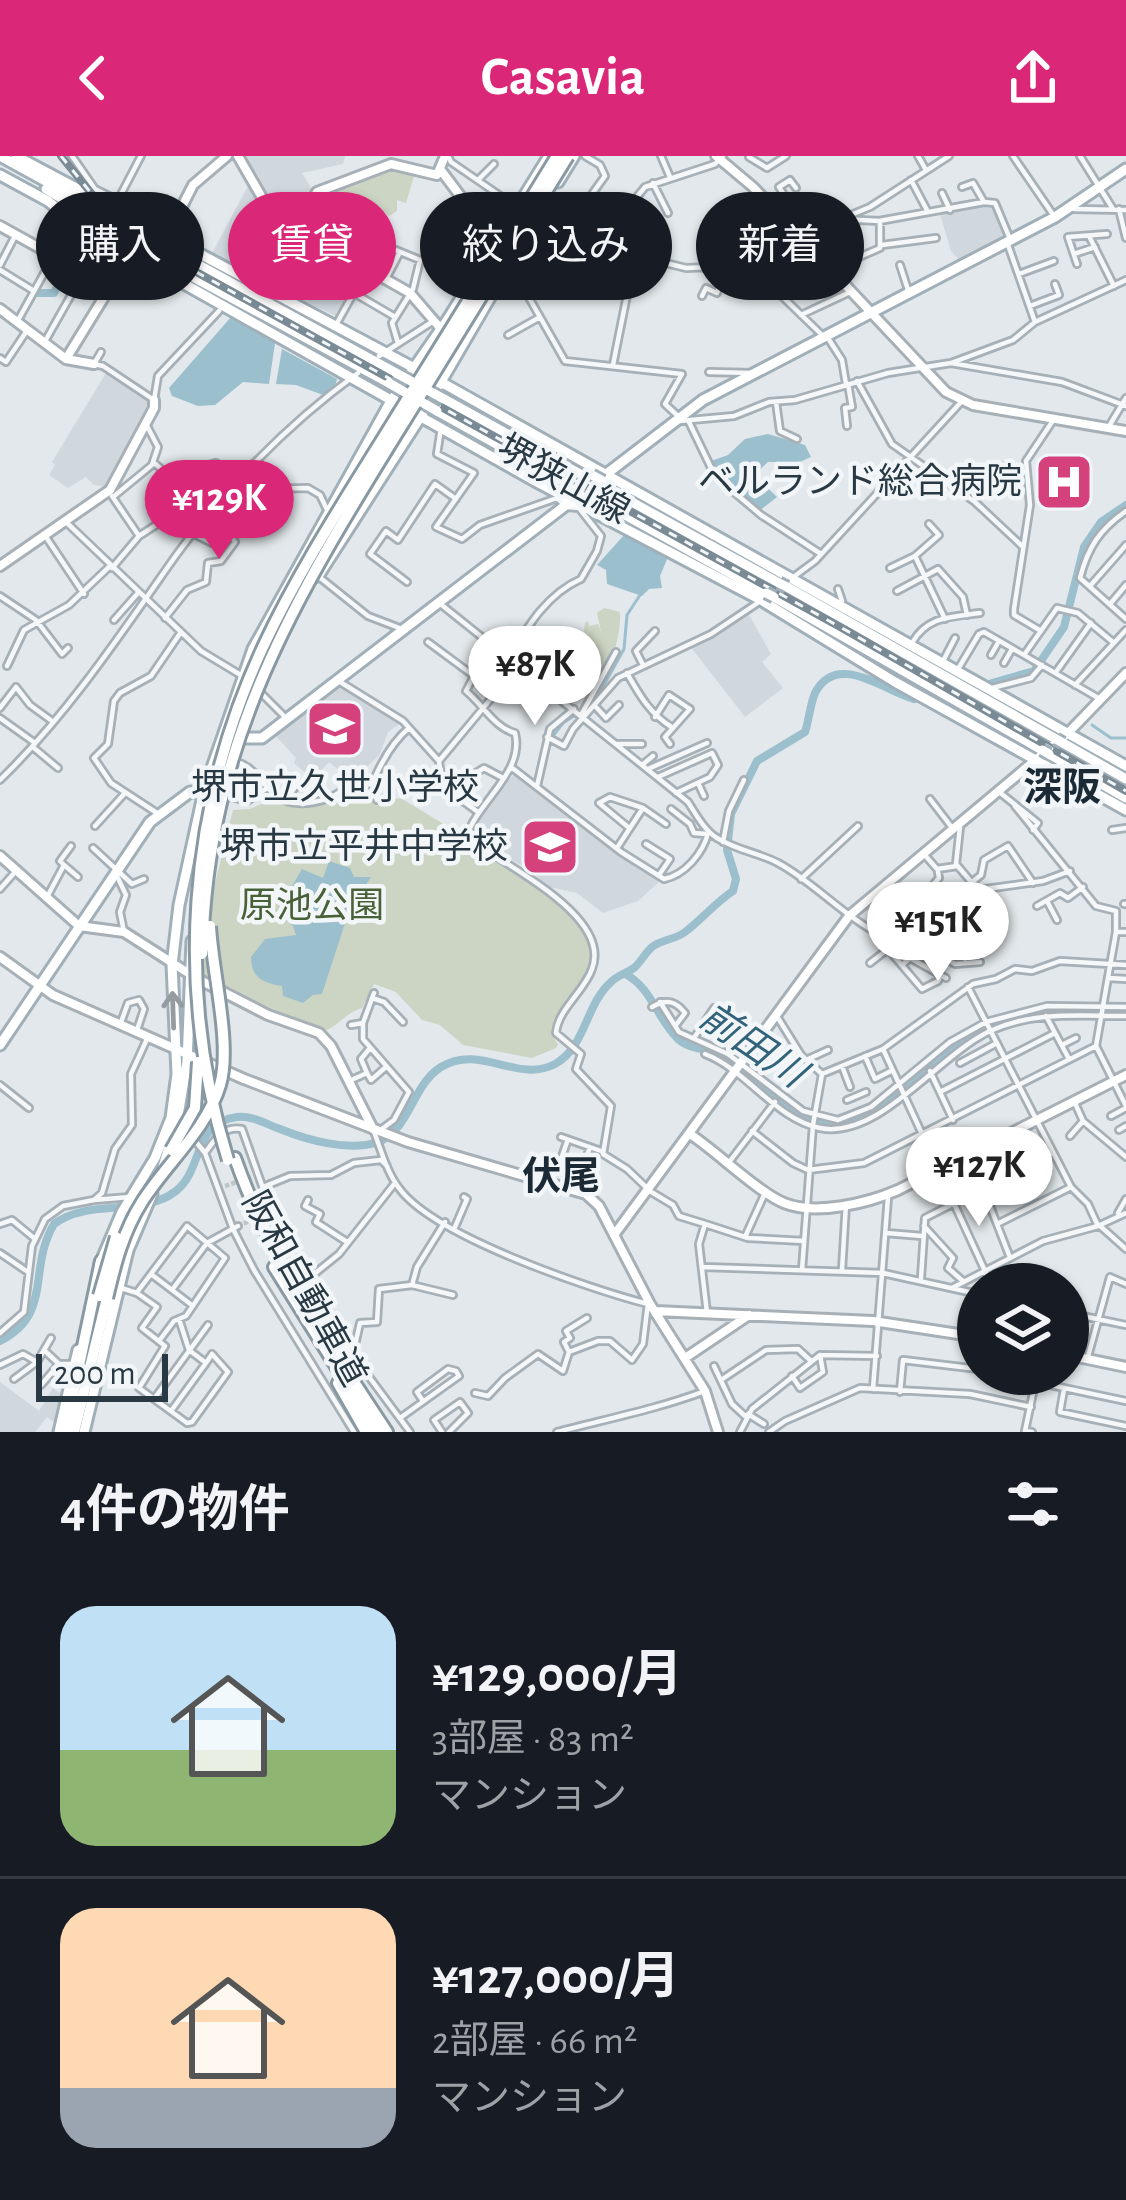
<!DOCTYPE html>
<html lang="ja">
<meta charset="utf-8">
<style>
:root{--surface:#171b24;--page:#242831;--text:#f1f3f6;--muted:#9ea1a6;--line:#363941;--accent:#db2777}
body{margin:0;font-family:"Alegreya Sans","Noto Sans JP",sans-serif;background:var(--page);color:var(--text);height:100vh;display:flex;flex-direction:column;font-size:45px;white-space:nowrap}
*{box-sizing:border-box;margin:0}
p{font-size:39px;color:var(--muted)}
.icon{flex:none;width:66px;height:66px;fill:none;stroke:currentColor;stroke-width:2;stroke-linecap:round;stroke-linejoin:round}
.map{position:relative;height:1276px;overflow:hidden}
.sheet{display:flex;flex-direction:column;background:var(--surface);flex:1}
.sheet>*{flex:none}
.banner{position:absolute;left:36px;top:36px;width:1056px;height:108px;display:flex;gap:24px}
.controls{position:absolute;left:957px;top:1107px;display:grid;gap:24px}
.controls a{display:grid;place-items:center;width:132px;height:132px;border-radius:50%;background:var(--surface);box-shadow:0 3px 9px #0004;font-size:60px}
.scale{position:absolute;left:36px;bottom:30px;width:132px;box-sizing:border-box;padding-left:12px;border:6px solid #293944;border-top:0;font-size:33px;line-height:42px;white-space:nowrap;color:#293944;-webkit-text-stroke:9px #f2f6f8;paint-order:stroke}
.price{position:absolute;translate:-50% -102px;padding:0 27px;border-radius:42px;background:#fff;color:#222;font-size:39px;line-height:78px;filter:drop-shadow(0 3px 6px #0008)}
.price::after{content:'';position:absolute;left:50%;top:72px;width:36px;height:27px;margin-left:-18px;background:inherit;clip-path:polygon(0 0,100% 0,50% 100%)}
.price.on{background:var(--accent);color:#fff}
ul{padding:0;list-style:none}
li{display:flex;align-items:center;gap:36px;height:300px;padding:0 60px}
li+li{border-top:3px solid var(--line)}
li span{display:grid;place-items:center;flex:none;width:336px;height:240px;border-radius:36px;color:#555}
li>.icon{margin-inline-start:auto}
span .icon{width:144px;height:144px;fill:#fffc;stroke-width:1}
li b{font-size:51px}
h2{display:flex;justify-content:space-between;align-items:center;height:144px;padding:0 60px;font-size:51px}
.pill{padding:0 42px;border-radius:54px;background:var(--surface);box-shadow:0 3px 9px #0004;font-size:42px;line-height:108px}
.pill.on{background:var(--accent);color:#fff}
header{display:flex;justify-content:space-between;align-items:center;height:156px;padding:0 60px;background:var(--accent);color:#fff;font-size:54px;font-weight:600}
.map>svg:first-child{display:block}
.built{fill:#d0d8dd}
.green{fill:#ccd5c3}
.water{fill:#9bbfcd}
.lines{fill:none;stroke-linecap:round;stroke-linejoin:round}
.stream{stroke:#9bbfcd;stroke-width:3}
.river{stroke:#9bbfcd;stroke-width:8}
.street-tunnel{stroke:#bdc5ca;stroke-width:4.5;stroke-dasharray:4.5 2;stroke-linecap:butt}
.street-casing{stroke:#a7b0b6;stroke-width:10}
.secondary-casing{stroke:#a7b0b6;stroke-width:14}
.primary-casing{stroke:#a1afb8;stroke-width:15}
.highway-casing{stroke:#8999a3;stroke-width:16}
.street{stroke:#f5f7f9;stroke-width:4.5}
.secondary{stroke:#fff;stroke-width:8}
.primary{stroke:#fff;stroke-width:9}
.highway{stroke:#fff;stroke-width:10}
.rail-casing{stroke:#7a8b96;stroke-width:8}
.rail{stroke:#f2f6f8;stroke-width:3;stroke-dasharray:9;stroke-linecap:butt}
.primary-bridge-casing{stroke:#a1afb8;stroke-width:15;stroke-linecap:butt}
.highway-bridge-casing{stroke:#8999a3;stroke-width:16;stroke-linecap:butt}
.primary-bridge{stroke:#fff;stroke-width:9}
.highway-bridge{stroke:#fff;stroke-width:10}
.oneway{stroke:#949ca2}
.labels{text-anchor:middle;dominant-baseline:central;stroke-width:9;stroke-linejoin:round;paint-order:stroke}
.street-label{font-size:36px;fill:#293944;stroke:#f2f6f8}
.poi-label{font-size:36px;fill:#293944;stroke:#f2f6f8;text-anchor:end}
.park-label{font-size:36px;fill:#486136;stroke:#f2f6f8}
.neighbourhood-label{font-size:39px;font-weight:bold;fill:#1b2a35;stroke:#f2f6f8}
.water-label{font-size:39px;font-style:italic;fill:#31637a;stroke:#f2f6f8}
</style>
<header><svg class="icon" aria-label="back" viewBox="0 0 24 24"><path d="M15 5l-7 7 7 7"/></svg>Casavia<svg class="icon" aria-label="share" viewBox="0 0 24 24"><path d="M12 15V3M7 8l5-5 5 5M5 13v7h14v-7"/></svg></header>
<div class="map">
<svg width="1126" height="1276" viewBox="0 0 1126 1276">
<rect width="100%" height="100%" fill="#e2e8eb"/>
<path class="built" d="M243,0H345L343,8L302,17L313,35L293,66L274,52Z
M249,28L268,61L239,113L211,99Z
M984,47L992,48L1006,84L962,107L951,95L940,58Z
M295,80L362,114L338,161L271,130Z
M106,217L149,246L151,252L108,331L94,329L86,321L68,332L49,319L55,309L52,306Z
M748,457L771,498L762,506L783,532L745,561L690,490Z
M339,527L370,550L401,567L388,576L380,598L368,610L344,618L329,606L313,623L294,607L296,602L273,577Z
M514,618L620,699L661,724L638,745L603,757L577,737L550,731L528,713L473,682L470,679L476,662Z
M0,1226L39,1255L53,1232L61,1238L55,1267L47,1261L35,1276H0Z"/>
<path class="green" d="M391,11L415,17L406,47L397,44V55L389,60L379,51H358L349,66L315,47L322,38Z
M604,452L620,456C621,479 614,497 605,518L587,507L575,522L568,518L581,498L585,467L588,465L589,470L598,468L601,476L597,457Z
M339,640L377,646L401,642C441,668 591,749 592,797C592,823 565,848 554,870L552,878L558,889L556,892L532,902L463,889L440,869L422,864L396,836L374,828L362,852C345,857 339,870 322,876L278,861L199,820L207,760L233,654L250,653L273,643L303,651Z"/>
<path class="water" d="M231,161L275,187L269,228L243,226L215,249L198,250L172,240L169,232Z
M282,193L337,223L335,230L323,239L296,229L276,228Z
M768,278L805,289L811,301L800,306H768L757,316V322L777,341L759,355L714,315L711,305L728,299L745,283Z
M625,378L668,401L660,420L662,432L649,433L642,440L607,428L606,414L597,409Z
M329,705L350,712L354,721H371L349,755L322,838L313,839L303,847L283,840L282,830C264,827 251,822 251,801L265,783L296,779L293,770L277,756L302,713L323,722Z"/>
<g class="lines">
<path class="stream" d="M595,545L624,493L627,459L640,439
M1092,569L1111,582H1126
M553,580L563,567L574,560"/>
<path class="river" d="M37,137H54L83,77
M992,527L1034,515L1064,471L1084,391L1101,366L1126,349
M625,818C651,831 657,862 677,882C687,893 706,892 719,899C751,917 775,950 809,963C871,987 938,889 998,867C1042,851 1082,858 1126,856
M0,1185C54,1157 27,1114 54,1068C88,1042 143,1061 176,1035C204,1013 192,967 237,961C252,959 266,968 280,973C307,984 349,996 378,986C410,974 412,929 441,911C481,887 517,928 555,908C586,891 585,849 611,826C617,820 626,817 634,812C641,806 645,797 652,791C662,783 675,784 685,776C702,763 715,747 733,735L736,723L727,694L731,658L757,605L805,576C809,564 810,549 815,537C837,494 886,536 914,543"/>
<path class="street-tunnel" d="M222,151L244,121
M225,1030L251,1021
M238,1070L267,1057"/>
<defs>
<path id="street" d="M72,0L95,33L117,44
M448,0L451,6L518,52
M585,0L600,9L605,20L587,45
M661,0L670,21
M918,0L926,14
M1013,0L1054,60
M1080,0L1113,53
M749,1L767,12L786,0
M478,24L494,8
M911,24L928,56
M653,27L668,57
M962,31L973,27L984,46
M942,37L950,54
M119,42L141,0
M309,47L381,88L420,104L413,133L392,167L398,187
M771,51L786,42L779,31L790,24L796,32
M1074,53L1126,54
M1119,53L1126,82
M538,65L597,90L686,112L734,110L758,117L822,179
M1090,82L1114,130
M1007,86L1035,166
M882,89L936,82
M597,90L645,31L715,8L723,0
M1074,98L1095,91
M1077,108L1068,81L1107,78
M0,109L16,78
M900,109L909,137
M511,110L565,205L682,218L665,248L679,261
M706,112L719,87L841,63L879,65L984,46L995,47L1010,83
M0,114L34,135
M247,117L248,103L272,59
M1019,118L1054,105
M835,120L843,108L880,92V65
M386,123L400,96
M770,125L787,118L809,91L841,63L870,51L949,0
M527,134L556,121
M354,137L395,161
M702,140L706,132L717,137L727,111
M1030,150L1059,139L1055,128
M801,159L850,136
M17,166L52,103
M337,167L381,88
M508,179L540,161
M826,179L842,204L846,228
M44,187L83,118
M101,196L94,208L103,210L154,244
M379,200L432,166
M0,202L6,206L26,176
M951,207L1062,226L1126,250
M613,209L627,139L624,96
M709,216L753,217
M857,225L892,288L975,346L1022,390
M154,244L158,220L219,155
M776,246L780,275L797,283
M680,265L734,260L769,246L795,244L888,217L951,207L1013,184L1035,166L1126,124
M689,266L715,320L761,359L821,398
M847,270L845,252L852,251L848,228
M441,272L437,298L474,317L436,371L462,383L480,369L557,342L567,351L579,352L601,380L597,395L581,423C547,438 528,470 509,501
M1108,272L1126,242
M153,306L179,328
M980,314L1007,310L1027,317
M112,340L139,380
M113,341L152,309L158,291L146,268
M1126,355C1100,373 1088,391 1080,422L1126,463
M171,357L165,347C178,328 193,312 216,307L245,330L260,333L308,332L320,339L329,358
M65,365L201,495L244,521
M44,378L84,438
M194,378L212,387L223,364
M915,400L939,379L929,368
M112,412L139,380L213,332L223,341
M890,412L915,400L945,463
M318,420L368,460L402,473
M792,422L815,405L962,245
M407,426L370,398L386,375L398,384L435,328L456,343
M1090,430L1126,389
M897,435L938,413L963,441L967,459
M0,440L36,464L62,498L68,492
M438,446L688,646C696,658 704,674 717,682C736,694 759,697 778,707C825,732 860,782 915,789L978,734L1043,725L1070,715
M836,448L842,445L838,433
M1110,448L1126,429
M165,462L187,434L206,426L208,407L221,405L235,386L223,364L238,330
M114,464L138,437
M1041,475L1014,459V453L1030,349L1026,305L1054,263
M428,486L474,520L466,535C483,549 495,572 515,577C525,616 477,646 467,680C499,708 613,758 592,813C584,836 558,853 556,877L581,898L576,913L611,950L603,998L627,1013L648,1033
M912,487C927,460 951,461 980,457
M991,499L999,485
M1024,499L1057,452L1078,457L1114,487
M943,505L955,482
M1004,507L1012,493
M643,509L636,495L655,475
M7,510L24,474L69,449L110,410
M958,513L979,478L984,476L1100,543
M1056,516L1091,467
M627,517C640,540 650,558 673,572
M337,524L403,565L439,605L519,509
M1075,529L1126,474
M992,532L1031,522L1042,509
M261,537L287,563
M595,550L606,562L619,549
M0,552L16,531L30,549L52,565
M581,559L616,496
M655,561L669,539L690,553L665,581L670,588
M0,562L35,587
M547,581L564,590L573,573L618,522L711,478L759,446
M617,588H642
M34,592L58,612
M439,605L442,630L478,656
M237,606C255,612 260,626 274,638C294,655 332,646 349,629L372,628
M642,609L653,600
M511,611L621,696L664,723C685,719 703,697 708,677
M648,613L707,587
M658,621L712,597L718,609L710,621L676,637
M0,624C63,563 115,487 165,415C215,342 286,269 358,217
M440,626L466,623L484,612L503,622
M698,627L704,640
M537,630L550,573L574,553
M998,635L1038,667L1033,674
M227,640L247,645L269,631
M930,643L953,673
M286,644L298,627L291,620
M377,644L372,628C380,609 393,585 409,572
M1015,650L1096,750L1116,755V776
M671,653L690,668L694,677L707,678
M160,659L111,627L94,602L108,588L114,545L120,537L151,520L181,476
M95,670L125,637
M628,671L599,647L610,641L643,652L666,668
M960,671L956,708L978,734
M1112,674L1126,672
M723,686L729,655L744,624
M646,688L670,703L659,719
M93,692L132,728L144,723
M617,692L643,652
M923,697L937,713L957,710
M64,709L78,721
M117,720L126,739L120,756L124,776
M801,723L858,670
M888,726L902,736
M971,727L981,719L984,704L1008,690L1033,727
M0,733L16,715
M928,735L939,722L938,716
M46,743L64,709L60,705L71,690
M1047,745L1057,764
M920,747L942,765
M1124,748H1126
M1037,750L1060,737L1068,742L1083,731
M956,752L964,771L965,803
M966,775L983,768
M1126,776H1116L1096,890L1126,950
M893,783L888,793L922,833L938,825L941,819
M920,787L955,808L980,806
M870,807L888,793
M902,809L910,802L946,822
M1109,822L1126,823
M968,831L1071,1031L999,1067
M374,837L363,867V883L409,936L394,964L379,975
M372,842L384,846L403,866
M660,846L679,876L728,898L803,955L838,964L871,951L950,886L986,866L1047,850L1126,851
M652,851C665,843 675,844 685,857L676,869
M1046,860L1069,903
M778,862L801,899L822,918L883,893L973,828L996,823L1015,813L1032,815L1060,805L1126,809
M120,869L128,847L139,844L144,853L136,877
M351,869L363,867
M694,882L714,852
M1062,889L1076,882
M883,893L991,1128
M705,898C747,914 775,963 820,972C879,984 937,900 990,875C1033,855 1080,860 1126,860
M865,900L875,923L891,915
M806,904L828,894
M960,907L997,887
M842,910L850,931
M930,915L953,964
M367,917L371,924L386,911
M349,925L367,917L361,903L370,892
M0,929L29,952
M940,936L1055,877
M207,942L188,976L205,997L233,1073L254,1114L354,1276
M847,944L866,936
M1074,945L1083,965L1126,1001
M1111,960L1126,952
M373,973C380,991 387,1017 399,1032C433,1080 590,1133 648,1148
M1119,974L1126,970
M752,975L793,1007L808,1014L864,1007L1096,890
M1070,980L1083,965
M561,981L601,995
M205,997C215,983 223,970 242,973L271,1055L305,1124L299,1127
M546,1004L580,1015
M730,1005L775,946
M559,1009L567,986
M263,1031L290,1020L331,1019L354,1007L381,1004L387,1010
M1071,1031L1088,1048L1098,1070
M983,1032L1009,1099
M575,1034L590,991
M648,1034L673,1049L679,1060L705,1068L699,1088L707,1157
M94,1044L130,1041
M308,1044L305,1050L320,1058L316,1066L347,1086
M1118,1057L1126,1043
M0,1068L12,1064L35,1083
M705,1068L748,1082L804,1085
M1099,1069L1126,1093
M924,1070L953,1102L948,1112L964,1126
M455,1071L467,1043L464,1041
M886,1077L922,1080
M745,1081L765,1037
M0,1097L28,1116
M703,1111L883,1117L978,1138
M802,1114L813,969L822,918
M842,1114L846,1048
M151,1118L193,1150
M921,1122L925,1062L1053,997
M308,1123L339,1098L395,1027
M305,1124L324,1160L410,1276
M1009,1128H1014
M412,1129L417,1111L445,1066
M118,1131L137,1137L157,1151L142,1172L165,1190L139,1232L187,1267L192,1266L228,1216L212,1198L206,1207L189,1194L179,1163
M952,1132L1043,1085L1098,1070L1126,1057
M172,1134L207,1087L238,1070
M138,1135L187,1070L225,1102L186,1160L174,1165L159,1185
M1068,1157L1126,1169
M0,1177L24,1156L32,1090L45,1063L63,1050L94,1044L102,1037L115,993L132,969L131,918L147,883
M44,1194L59,1208H74
M568,1194L564,1186L570,1182L566,1175L587,1162
M348,1198L355,1189L360,1167L377,1166L379,1133L412,1129L453,1139
M1087,1204L1110,1121L1126,1128
M0,1209L23,1198L37,1206
M714,1210L732,1248L745,1260
M998,1218L1126,1245
M792,1220L800,1232L823,1216L820,1199
M14,1223L37,1206L51,1182
M721,1224L766,1194L798,1193L811,1205
M41,1229L59,1208
M873,1233L888,1041
M1064,1233L1060,1256L1126,1270
M900,1236L903,1204L978,1213
M475,1237L488,1240L505,1222L538,1198L563,1215L569,1196L598,1185H610L632,1204L643,1188L648,1147
M154,1243L208,1169
M171,1255L206,1207
M748,1258L764,1268
M400,1262L459,1220L456,1215L448,1213L417,1236L423,1245
M442,1276L434,1264L460,1246L468,1257L449,1276
M557,1276C606,1263 657,1253 705,1235
M740,1276L752,1253L820,1199L877,1200
M769,1276L785,1265L860,1232L970,1238L1031,1251
M1032,1276L1025,1275L1037,1218"/>
<path id="secondary" d="M238,0L272,59L410,137L441,173
M716,0L753,31L946,236L973,249L1126,275
M440,13L497,89
M0,70L112,132
M167,80L193,29L227,0
M263,130L317,36L391,8L437,19L445,0
M0,153L66,203L94,208
M66,203L131,97
M0,410L110,334L154,252V244
M0,700L79,770L124,776L196,822L268,859L319,877L331,890L373,973
M0,801L53,839L244,923L408,986L586,1038L599,1050L650,1148L705,1235L718,1276
M690,978C717,996 758,1036 784,1047C816,1060 868,1047 898,1034L1126,919
M614,1079L849,760L1069,576L1126,517
M656,1155L873,1165L978,1181
M1068,1199L1126,1211
M685,1202L749,1159"/>
<path id="primary" d="M0,0L396,217
M16,0L448,230L1126,610
M0,19L48,45L74,66L535,325L761,444L895,526L1126,654
M558,26L574,0
M46,33L169,108L389,227
M444,243L589,323
M437,255L577,333
M599,328L779,427
M587,338L766,437
M318,420L421,260L534,66
M787,431L1056,583
M774,441L1042,594
M238,582H262L703,244L1055,61L1126,13
M1063,587L1126,623
M1049,598L1126,642
M0,889L150,666L190,636H209
M161,1017L177,966L187,906L192,785
M100,1108L122,1056L155,1002L171,962L177,918L172,809L179,749L204,635L253,493L391,245L448,163L549,0
M59,1276L78,1194
M84,1276L128,1094L152,1038"/>
<path id="highway" d="M235,1002C270,1102 329,1188 387,1276
M274,1111L377,1276
M338,1227L366,1276
M65,1276L101,1105
M74,1276L107,1142"/>
</defs>
<use href="#street" class="street-casing"/>
<use href="#secondary" class="secondary-casing"/>
<use href="#primary" class="primary-casing"/>
<use href="#highway" class="highway-casing"/>
<use href="#street" class="street"/>
<use href="#secondary" class="secondary"/>
<use href="#primary" class="primary"/>
<use href="#highway" class="highway"/>
<defs>
<path id="rail" d="M61,0L104,53L160,96L842,472L1126,635"/>
</defs>
<use href="#rail" class="rail-casing"/>
<use href="#rail" class="rail"/>
<defs>
<path id="primary-bridge" d="M396,217L444,243
M389,227L437,255
M592,319L603,325
M573,336L583,341
M779,427L787,431
M766,437L774,441
M1056,583L1063,587
M1042,594L1049,598"/>
<path id="highway-bridge" d="M202,798C207,584 295,442 404,266C459,177 513,89 568,0
M171,994L195,952L198,906
M228,1004C175,833 188,653 263,491C299,414 346,342 390,271C446,181 502,90 557,0
M99,1140L116,1081
M107,1142C115,1108 123,1076 142,1046C166,1008 207,973 220,929C232,889 212,814 210,770"/>
</defs>
<use href="#primary-bridge" class="primary-bridge-casing"/>
<use href="#highway-bridge" class="highway-bridge-casing"/>
<use href="#primary-bridge" class="primary-bridge"/>
<use href="#highway-bridge" class="highway-bridge"/>
</g>
<defs><path id="oneway-shaft" d="M-6 0H5M1.5-3L5.5 0L1.5 3" fill="none" stroke-width="1.6" stroke-linecap="round" stroke-linejoin="round" transform="scale(3)"/></defs>
<use class="oneway" href="#oneway-shaft" transform="translate(173 854) rotate(-92)"/>
<defs>
<symbol id="hospital-square" viewBox="-11 -11 22 22"><rect x="-9" y="-9" width="18" height="18" rx="4" fill="#d5427b" stroke="#f2f6f8"/><path d="M-5-5h3v3.5h4V-5h3V5h-3V1.5h-4V5h-3Z" fill="#fff"/></symbol>
<symbol id="school-square" viewBox="-11 -11 22 22"><rect x="-9" y="-9" width="18" height="18" rx="4" fill="#d5427b" stroke="#f2f6f8"/><path d="M0-5L7-2L0 1L-7-2ZM-4 1L0 2.5L4 1V4Q0 6-4 4Z" fill="#fff"/></symbol>
</defs>
<g fill-rule="evenodd">
<use href="#hospital-square" x="1031" y="293" width="66" height="66"/>
<use href="#school-square" x="302" y="540" width="66" height="66"/>
<use href="#school-square" x="517" y="658" width="66" height="66"/>
</g>
<g class="labels">
<g class="street-label">
<text transform="translate(563 324) rotate(29)">堺狭山線</text>
<text transform="translate(304 1133) rotate(61)">阪和自動車道</text>
</g>
<g class="poi-label">
<text x="1022" y="326">ベルランド総合病院</text>
<text x="335" y="632" text-anchor="middle">堺市立久世小学校</text>
<text x="508" y="691">堺市立平井中学校</text>
</g>
<g class="park-label">
<text x="312" y="750">原池公園</text>
</g>
<g class="neighbourhood-label">
<text x="1062" y="632">深阪</text>
<text x="561" y="1021">伏尾</text>
</g>
<g class="water-label">
<text transform="translate(752 890) rotate(34)">前田川</text>
</g>
</g>
</svg>
<div class="controls">
<a><svg class="icon" aria-label="layers" viewBox="0 0 24 24"><path d="M12 4l9 5-9 5-9-5zM3 14l9 5 9-5"/></svg></a>
</div>
<div class="scale">200 m</div>
<b class="price on" style="left:219px;top:406px">¥129K</b>
<b class="price" style="left:535px;top:572px">¥87K</b>
<b class="price" style="left:938px;top:828px">¥151K</b>
<b class="price" style="left:979px;top:1073px">¥127K</b>
<div class="banner">
<a class="pill">購入</a>
<a class="pill on">賃貸</a>
<a class="pill">絞り込み</a>
<a class="pill">新着</a>
</div>
</div>
<section class="sheet">
<h2>4件の物件<svg class="icon" aria-label="filters" viewBox="0 0 24 24"><path d="M4 7h16M4 17h16"/><circle cx="9" cy="7" r="2"/><circle cx="15" cy="17" r="2"/></svg></h2>
<ul>
<li><span style="background:linear-gradient(#bfe0f5 60%,#8fb573 0)"><svg class="icon" aria-label="home" viewBox="0 0 24 24"><path d="M3 11l9-7 9 7M6 9v11h12V9"/></svg></span><div><b>¥129,000/月</b><p>3部屋 · 83 m²</p><p>マンション</p></div></li>
<li><span style="background:linear-gradient(#ffd9b3 75%,#9aa5b1 0)"><svg class="icon" aria-label="home" viewBox="0 0 24 24"><path d="M3 11l9-7 9 7M6 9v11h12V9"/></svg></span><div><b>¥127,000/月</b><p>2部屋 · 66 m²</p><p>マンション</p></div></li>
</ul>
</section>
